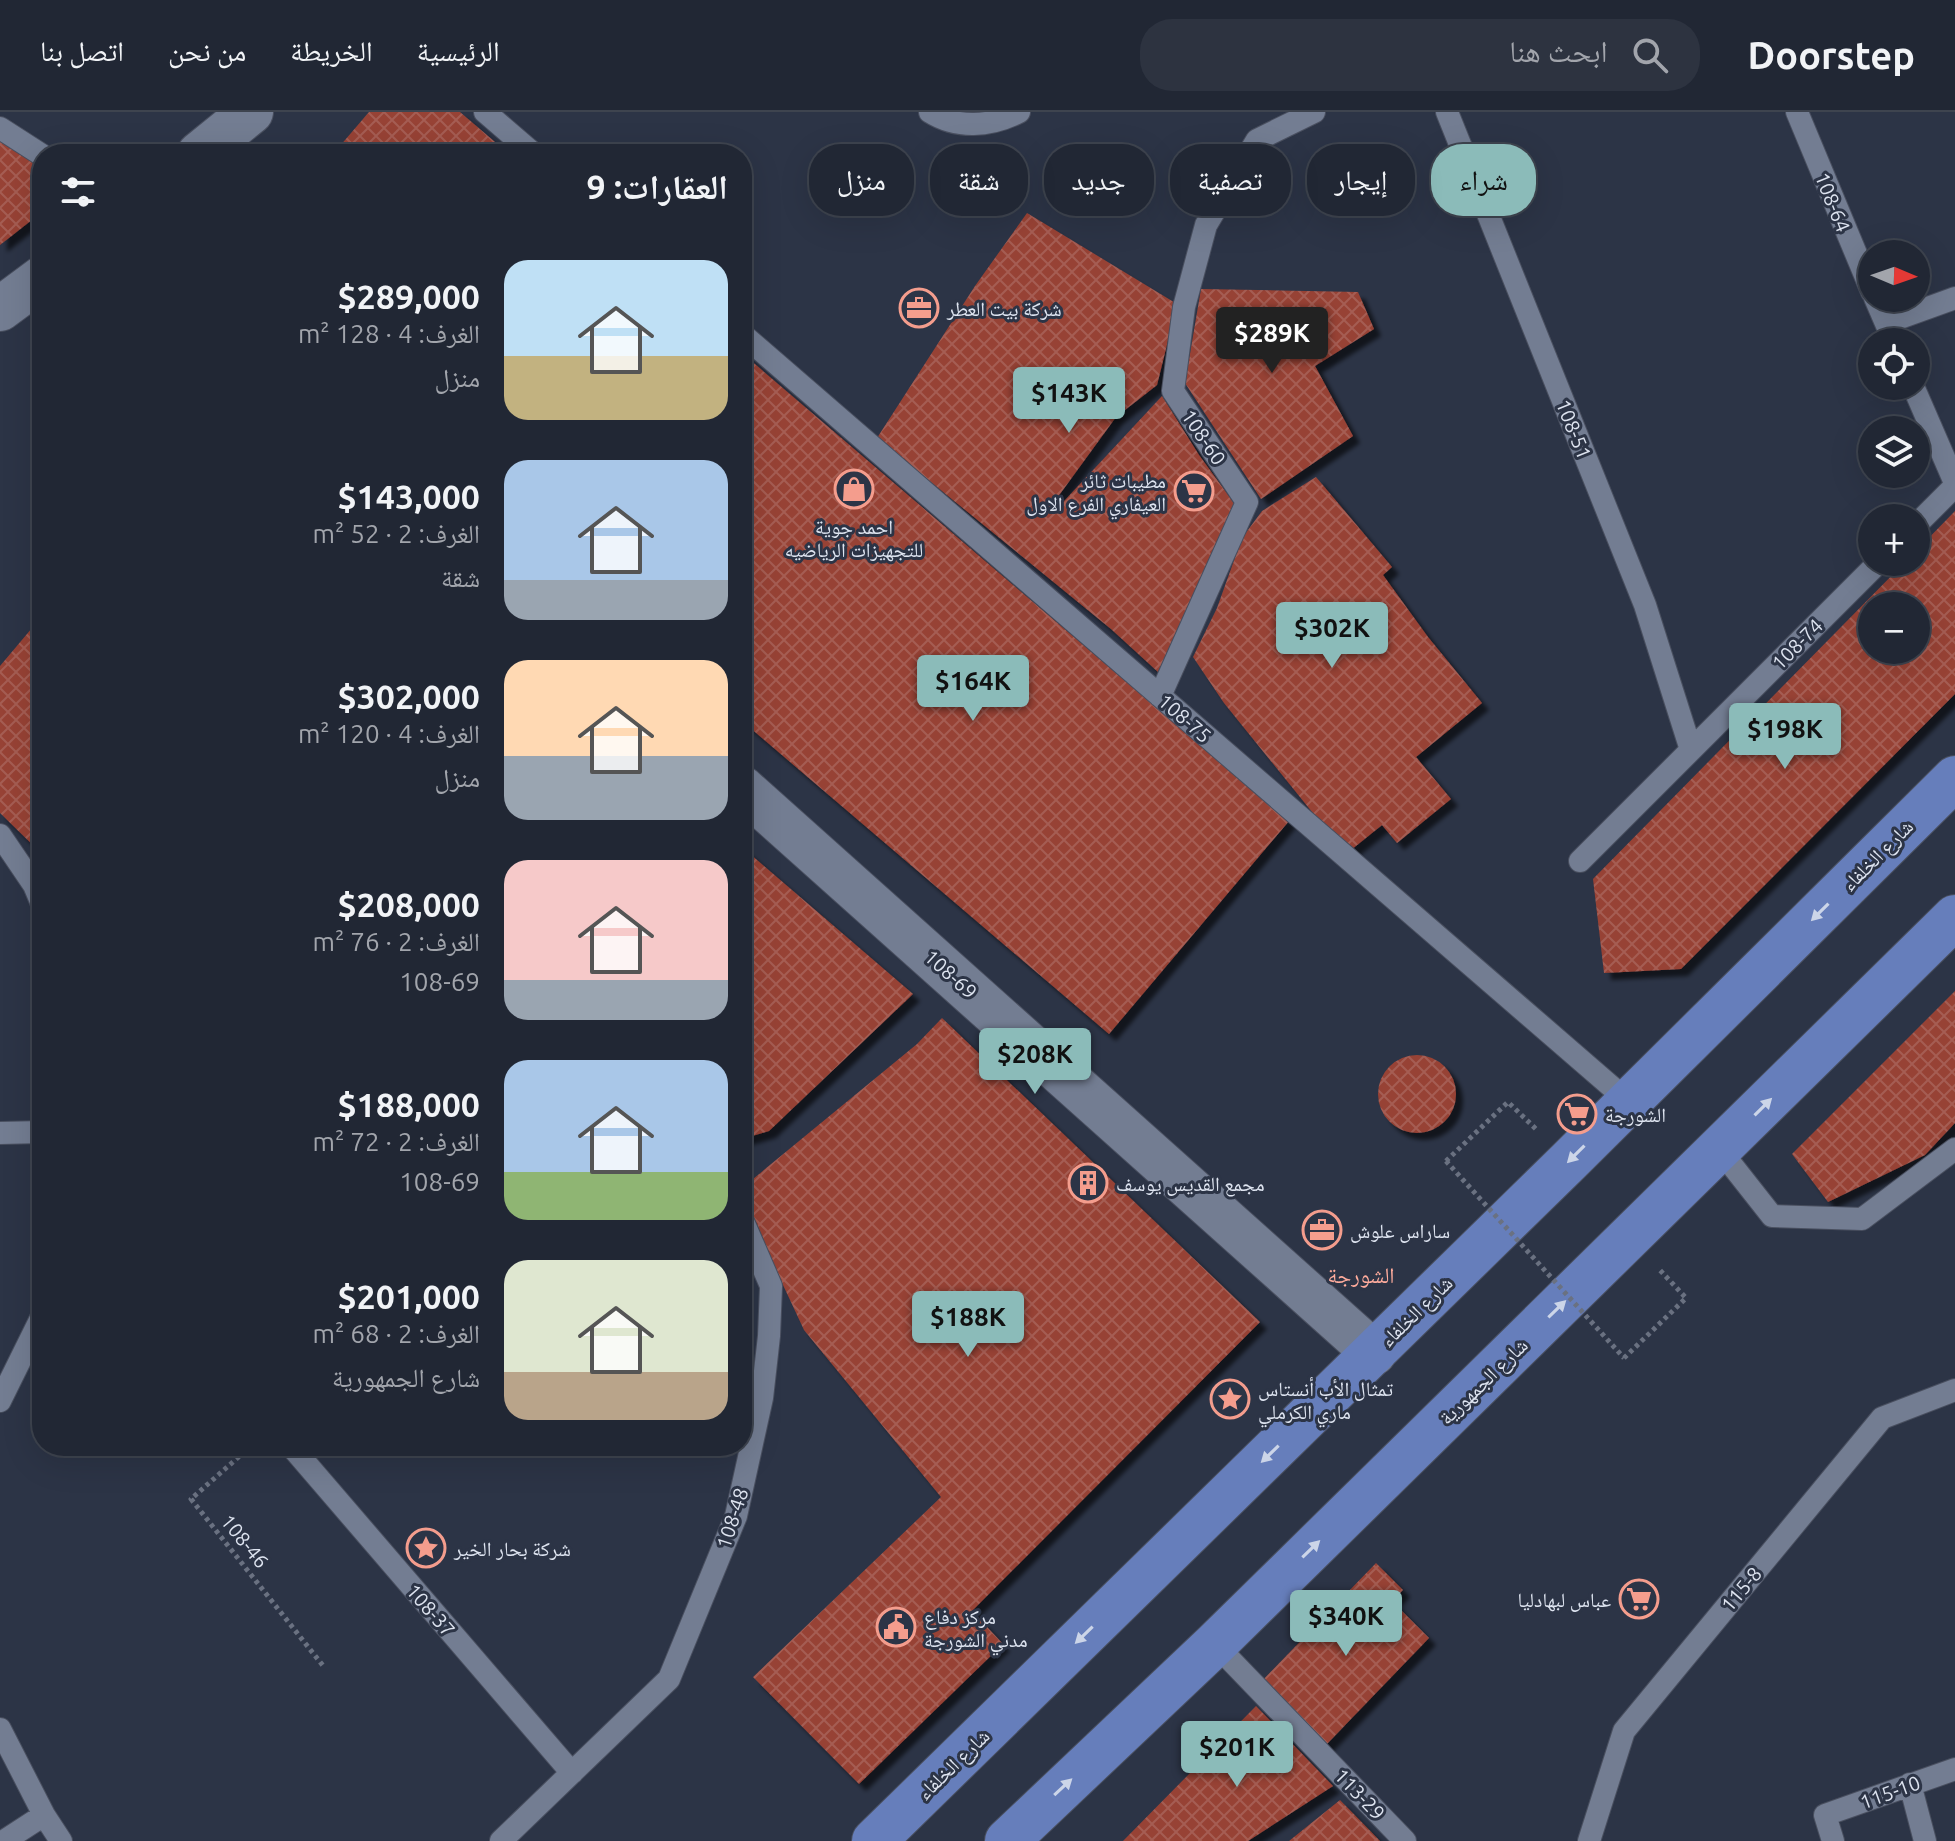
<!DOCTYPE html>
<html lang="ar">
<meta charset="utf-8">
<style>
:root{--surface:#212734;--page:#2d3340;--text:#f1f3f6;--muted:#a2a5ac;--line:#3e444f;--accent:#8bbbb9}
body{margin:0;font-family:Ubuntu,"Noto Naskh Arabic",sans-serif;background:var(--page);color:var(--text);direction:rtl;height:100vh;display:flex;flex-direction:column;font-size:30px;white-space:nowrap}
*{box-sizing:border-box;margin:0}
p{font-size:26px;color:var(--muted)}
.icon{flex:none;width:44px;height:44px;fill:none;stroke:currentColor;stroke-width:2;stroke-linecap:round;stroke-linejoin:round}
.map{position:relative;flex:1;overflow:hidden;direction:ltr}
.panel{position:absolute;left:32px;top:32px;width:720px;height:1312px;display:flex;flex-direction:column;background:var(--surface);border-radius:32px;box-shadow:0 8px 32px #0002,0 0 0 2px var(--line);direction:rtl}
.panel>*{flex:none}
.guide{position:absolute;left:776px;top:32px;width:760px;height:72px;direction:rtl;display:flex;gap:16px}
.needle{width:52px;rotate:92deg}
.controls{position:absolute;left:1858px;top:128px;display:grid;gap:16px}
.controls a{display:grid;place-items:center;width:72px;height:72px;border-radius:50%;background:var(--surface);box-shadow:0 8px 32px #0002,0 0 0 2px var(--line);font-size:40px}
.price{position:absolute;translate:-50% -68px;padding:0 18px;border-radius:8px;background:var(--accent);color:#111;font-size:26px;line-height:52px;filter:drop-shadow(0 2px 4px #0008)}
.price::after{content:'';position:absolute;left:50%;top:48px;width:24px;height:18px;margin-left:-12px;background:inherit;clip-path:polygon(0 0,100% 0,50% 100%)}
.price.active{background:#222;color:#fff}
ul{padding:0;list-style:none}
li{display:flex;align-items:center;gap:24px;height:200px;padding:0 24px}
li span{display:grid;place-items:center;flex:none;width:224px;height:160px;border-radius:24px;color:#555}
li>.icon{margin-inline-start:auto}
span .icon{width:96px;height:96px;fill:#fffc;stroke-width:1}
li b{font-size:34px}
h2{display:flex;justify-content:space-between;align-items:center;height:96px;padding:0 24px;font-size:34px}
.tag{padding:0 28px;border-radius:32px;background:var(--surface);box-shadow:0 8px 32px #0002,0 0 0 2px var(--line);font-size:28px;line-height:72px}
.tag.active{background:var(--accent);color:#111}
header{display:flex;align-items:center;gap:48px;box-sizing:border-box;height:112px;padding:0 40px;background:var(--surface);border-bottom:2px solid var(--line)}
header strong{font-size:38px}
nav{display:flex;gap:44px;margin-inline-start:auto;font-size:28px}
.search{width:560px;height:72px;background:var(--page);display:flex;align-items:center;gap:20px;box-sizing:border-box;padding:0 28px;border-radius:32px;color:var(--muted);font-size:30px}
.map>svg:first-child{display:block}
.building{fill:url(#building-cross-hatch);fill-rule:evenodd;filter:url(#shadow)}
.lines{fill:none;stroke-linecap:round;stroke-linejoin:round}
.service-casing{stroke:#494f5f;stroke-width:24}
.minor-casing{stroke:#494f5f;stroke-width:46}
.secondary-casing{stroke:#494f5f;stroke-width:46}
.primary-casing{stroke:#494f5f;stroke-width:46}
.path{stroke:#6a7181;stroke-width:5;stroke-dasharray:4 4;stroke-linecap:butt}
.service{stroke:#737d92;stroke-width:22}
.minor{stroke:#737d92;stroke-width:44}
.secondary{stroke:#737d92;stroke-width:44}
.primary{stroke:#667ebb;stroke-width:44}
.path-bridge{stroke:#6a7181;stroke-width:5;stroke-dasharray:4 4;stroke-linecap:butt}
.oneway{fill:#ccd5e8}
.labels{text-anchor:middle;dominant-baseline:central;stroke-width:6;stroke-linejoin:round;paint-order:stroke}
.street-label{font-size:20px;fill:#dee4f0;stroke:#2c3446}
.poi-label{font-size:20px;fill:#dee4f0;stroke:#2c3446;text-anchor:start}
.neighbourhood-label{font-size:22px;fill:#ffac9d;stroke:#2c3446}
</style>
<header>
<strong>Doorstep</strong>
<div class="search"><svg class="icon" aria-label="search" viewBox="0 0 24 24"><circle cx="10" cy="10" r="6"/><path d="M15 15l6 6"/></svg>ابحث هنا</div>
<nav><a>الرئيسية</a><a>الخريطة</a><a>من نحن</a><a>اتصل بنا</a></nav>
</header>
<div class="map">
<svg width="1955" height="1729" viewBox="0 0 1955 1729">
<defs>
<pattern id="building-cross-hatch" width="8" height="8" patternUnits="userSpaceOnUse" patternTransform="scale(2)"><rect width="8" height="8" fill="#974235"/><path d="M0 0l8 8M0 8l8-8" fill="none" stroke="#a55d53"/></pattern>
<filter id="shadow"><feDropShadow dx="7" dy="7" stdDeviation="2" flood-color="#0009"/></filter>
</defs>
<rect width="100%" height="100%" fill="#2c3446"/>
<path class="building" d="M369,0H460L509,42H333Z
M0,26L42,53V100L0,133Z
M1027,101L1177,192L1157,273L1116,305L1049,397L1054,400L1162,284L1199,343L1236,394L1211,451L1158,560L1111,517L877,326L975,174Z
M1201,177L1358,180L1374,217L1315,254L1353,324L1261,387L1185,271Z
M742,241L1289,709L1109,922L742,609Z
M1316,365L1392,455L1383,463L1428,525L1482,591L1416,645L1451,687L1397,731L1382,713L1346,742L1224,591L1193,545L1217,496L1242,426L1262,399Z
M1955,399V582L1681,857L1604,861L1593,767L1905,450H1916V439ZM1872,494H1916V538H1872Z
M32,516L42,523V737L40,740L0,701V554Z
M742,735L913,882L769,1019L742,1027Z
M1955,879V1011L1925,1043L1828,1090L1792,1042Z
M942,906L1260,1210L972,1499L1003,1532L859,1672L753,1565L941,1385L804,1218L742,1085V1076L917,932Z
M1378 982a39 39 0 1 1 78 0a39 39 0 1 1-78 0Z
M1376,1451L1403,1478L1392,1489L1429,1526L1324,1635L1259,1572Z
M1256,1594L1333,1674L1248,1729H1123Z
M1340,1688L1380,1729H1289Z"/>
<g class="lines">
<defs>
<path id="service" d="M485,0L534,42
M930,0C957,17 990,15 1019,0
M1447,0L1645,493L1691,638
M1797,0L1872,180
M0,16L42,43
M1875,186L1894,230
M1886,211L1955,186
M742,222L1628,989
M1913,274L1955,371
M1916,413L1955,374
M1160,584L1247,390L1173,279L1184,195L1206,113L1257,28L1314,0
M0,723L34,773L42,792
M1580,749L1879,450
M0,1021L42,1020
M1720,1038L1772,1104L1862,1107L1955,1037
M0,1289L42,1204
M291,1334L572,1661
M1215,1532L1405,1729
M0,1617L44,1703L61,1729
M1910,1672L1925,1729
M4,1729L44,1703
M501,1729L669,1567L736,1404L762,1286L769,1224L771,1174L742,1107
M1589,1729L1624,1619L1882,1306L1955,1278
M1833,1729L1825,1703L1955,1657"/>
<path id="minor" d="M742,676L1374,1241"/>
<path id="secondary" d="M199,42L251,0
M0,197L42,166"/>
<path id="primary" d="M874,1729L1569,1049L1955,666
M1007,1729L1215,1532L1955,805"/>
</defs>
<use href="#service" class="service-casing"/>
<use href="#minor" class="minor-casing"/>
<use href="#secondary" class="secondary-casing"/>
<use href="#primary" class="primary-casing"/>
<path class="path" d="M1446,1049L1508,990L1538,1019
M1624,1246L1686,1186L1658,1156
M251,1334L191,1387L324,1555"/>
<use href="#service" class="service"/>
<use href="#minor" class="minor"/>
<use href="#secondary" class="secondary"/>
<use href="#primary" class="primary"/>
<path class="path-bridge" d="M1446,1049L1624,1246"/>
</g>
<defs><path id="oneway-solid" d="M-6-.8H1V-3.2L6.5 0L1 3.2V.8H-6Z" transform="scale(2)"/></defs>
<g class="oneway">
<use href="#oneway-solid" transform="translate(1820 800) rotate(135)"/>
<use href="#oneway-solid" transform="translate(1763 995) rotate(-45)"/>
<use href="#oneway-solid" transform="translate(1576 1042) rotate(135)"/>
<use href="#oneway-solid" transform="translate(1557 1197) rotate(-44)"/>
<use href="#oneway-solid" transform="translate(1270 1342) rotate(136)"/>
<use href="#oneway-solid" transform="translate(1311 1437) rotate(-44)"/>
<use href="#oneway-solid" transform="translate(1084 1523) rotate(136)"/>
<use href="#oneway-solid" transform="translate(1063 1675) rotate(-43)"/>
</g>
<defs>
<symbol id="office-ring" viewBox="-11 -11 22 22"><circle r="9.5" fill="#2c3446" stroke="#f49d8d" stroke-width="1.5"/><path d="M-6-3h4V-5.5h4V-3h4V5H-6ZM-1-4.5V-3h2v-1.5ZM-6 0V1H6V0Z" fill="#f49d8d"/></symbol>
<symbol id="shop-ring" viewBox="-11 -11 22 22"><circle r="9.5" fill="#2c3446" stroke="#f49d8d" stroke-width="1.5"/><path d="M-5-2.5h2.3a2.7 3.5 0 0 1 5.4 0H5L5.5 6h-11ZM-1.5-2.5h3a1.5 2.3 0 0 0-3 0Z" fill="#f49d8d"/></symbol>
<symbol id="supermarket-ring" viewBox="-11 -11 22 22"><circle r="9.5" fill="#2c3446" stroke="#f49d8d" stroke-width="1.5"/><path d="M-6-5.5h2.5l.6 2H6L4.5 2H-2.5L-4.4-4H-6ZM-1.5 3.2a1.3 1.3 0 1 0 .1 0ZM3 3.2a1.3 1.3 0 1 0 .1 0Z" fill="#f49d8d"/></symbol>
<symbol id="building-ring" viewBox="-11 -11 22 22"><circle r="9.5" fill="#2c3446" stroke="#f49d8d" stroke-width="1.5"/><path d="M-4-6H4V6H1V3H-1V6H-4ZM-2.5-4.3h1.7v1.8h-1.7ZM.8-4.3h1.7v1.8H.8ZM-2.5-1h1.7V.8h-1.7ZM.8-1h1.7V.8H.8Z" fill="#f49d8d"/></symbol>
<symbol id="sight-ring" viewBox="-11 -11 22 22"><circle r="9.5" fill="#2c3446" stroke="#f49d8d" stroke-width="1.5"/><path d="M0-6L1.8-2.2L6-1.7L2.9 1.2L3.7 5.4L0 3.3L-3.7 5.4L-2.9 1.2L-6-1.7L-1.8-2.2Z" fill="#f49d8d"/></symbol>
<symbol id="civic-ring" viewBox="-11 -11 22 22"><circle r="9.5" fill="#2c3446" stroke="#f49d8d" stroke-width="1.5"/><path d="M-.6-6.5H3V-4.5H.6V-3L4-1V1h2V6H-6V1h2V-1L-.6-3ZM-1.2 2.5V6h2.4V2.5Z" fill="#f49d8d"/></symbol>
</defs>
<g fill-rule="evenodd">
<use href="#office-ring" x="897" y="174" width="44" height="44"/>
<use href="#shop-ring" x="832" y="355" width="44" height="44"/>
<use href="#supermarket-ring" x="1172" y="357" width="44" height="44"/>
<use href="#supermarket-ring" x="1555" y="980" width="44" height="44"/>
<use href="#building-ring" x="1066" y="1049" width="44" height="44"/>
<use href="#office-ring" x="1300" y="1096" width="44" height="44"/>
<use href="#sight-ring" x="1208" y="1265" width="44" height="44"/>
<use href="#sight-ring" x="404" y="1414" width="44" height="44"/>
<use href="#supermarket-ring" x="1617" y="1465" width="44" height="44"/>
<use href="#civic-ring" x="874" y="1493" width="44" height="44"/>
</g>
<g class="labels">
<g class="street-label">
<text transform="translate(1833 90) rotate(68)">108-64</text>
<text transform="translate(1574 317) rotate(68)">108-51</text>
<text transform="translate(1204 325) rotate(56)">108-60</text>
<text transform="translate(1797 532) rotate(-45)">108-74</text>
<text transform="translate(1185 606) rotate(41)">108-75</text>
<text transform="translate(1877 743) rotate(-45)">شارع الخلفاء</text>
<text transform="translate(951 862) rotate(42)">108-69</text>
<text transform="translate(1416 1199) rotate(-44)">شارع الخلفاء</text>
<text transform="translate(1483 1269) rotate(-44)">شارع الجمهورية</text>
<text transform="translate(732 1406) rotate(-72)">108-48</text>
<text transform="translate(245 1429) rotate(51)">108-46</text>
<text transform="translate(1741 1477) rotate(-50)">115-8</text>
<text transform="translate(431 1498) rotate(49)">108-37</text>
<text transform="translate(953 1652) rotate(-44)">شارع الخلفاء</text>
<text transform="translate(1890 1680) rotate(-20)">115-10</text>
<text transform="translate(1360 1682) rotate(46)">113-29</text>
</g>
<g class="poi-label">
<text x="947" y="196">شركة بيت العطر</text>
<text x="1166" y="368" text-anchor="end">مطيبات ثائر<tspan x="1166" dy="23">العيفاري الفرع الاول</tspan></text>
<text x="854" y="414" text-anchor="middle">احمد جوية<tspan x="854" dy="23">للتجهيزات الرياضيه</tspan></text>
<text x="1605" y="1002">الشورجة</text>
<text x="1116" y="1071">مجمع القديس يوسف</text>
<text x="1350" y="1118">ساراس علوش</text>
<text x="1258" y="1276">تمثال الأب أنستاس<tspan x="1258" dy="23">ماري الكرملي</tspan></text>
<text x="454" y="1436">شركة بحار الخير</text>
<text x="1611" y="1487" text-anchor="end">عباس لبهادليا</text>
<text x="924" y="1504">مركز دفاع<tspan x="924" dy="23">مدني الشورجة</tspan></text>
</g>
<g class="neighbourhood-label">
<text x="1361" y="1162">الشورجة</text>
</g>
</g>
</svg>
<div class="controls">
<a><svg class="needle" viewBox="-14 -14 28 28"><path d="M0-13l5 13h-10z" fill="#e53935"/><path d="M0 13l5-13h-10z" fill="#a2a5ac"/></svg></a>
<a><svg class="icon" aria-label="locate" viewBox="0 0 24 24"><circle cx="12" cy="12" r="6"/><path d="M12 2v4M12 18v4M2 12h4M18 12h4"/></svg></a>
<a><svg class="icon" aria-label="layers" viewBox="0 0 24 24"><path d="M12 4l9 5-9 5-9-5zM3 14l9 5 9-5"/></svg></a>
<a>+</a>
<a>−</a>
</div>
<b class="price active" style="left:1272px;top:263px">$289K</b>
<b class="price" style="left:1069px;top:323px">$143K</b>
<b class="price" style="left:1332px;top:558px">$302K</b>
<b class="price" style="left:973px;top:611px">$164K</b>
<b class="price" style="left:1785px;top:659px">$198K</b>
<b class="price" style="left:1035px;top:984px">$208K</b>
<b class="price" style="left:968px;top:1247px">$188K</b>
<b class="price" style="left:1346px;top:1546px">$340K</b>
<b class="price" style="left:1237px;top:1677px">$201K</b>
<div class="guide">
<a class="tag active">شراء</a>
<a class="tag">إيجار</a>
<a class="tag">تصفية</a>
<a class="tag">جديد</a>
<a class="tag">شقة</a>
<a class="tag">منزل</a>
</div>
<section class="panel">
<h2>العقارات: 9<svg class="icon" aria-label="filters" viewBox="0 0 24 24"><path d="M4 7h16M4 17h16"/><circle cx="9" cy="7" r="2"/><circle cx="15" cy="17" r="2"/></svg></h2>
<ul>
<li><span style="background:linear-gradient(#bfe0f5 60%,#c2b280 0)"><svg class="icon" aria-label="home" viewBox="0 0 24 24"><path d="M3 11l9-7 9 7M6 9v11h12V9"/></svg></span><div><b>$289,000</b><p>الغرف: 4 · 128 m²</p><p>منزل</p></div></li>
<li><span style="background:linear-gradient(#a9c7e8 75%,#9aa5b1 0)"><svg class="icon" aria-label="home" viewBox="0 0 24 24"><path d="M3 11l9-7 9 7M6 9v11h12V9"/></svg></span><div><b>$143,000</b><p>الغرف: 2 · 52 m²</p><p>شقة</p></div></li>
<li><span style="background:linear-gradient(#ffd9b3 60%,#9aa5b1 0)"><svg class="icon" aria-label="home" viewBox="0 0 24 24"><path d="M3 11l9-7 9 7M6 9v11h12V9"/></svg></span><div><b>$302,000</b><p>الغرف: 4 · 120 m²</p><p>منزل</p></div></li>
<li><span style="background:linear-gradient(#f6c9c9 75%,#9aa5b1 0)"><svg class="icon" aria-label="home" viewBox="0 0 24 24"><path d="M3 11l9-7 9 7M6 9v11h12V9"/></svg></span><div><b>$208,000</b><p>الغرف: 2 · 76 m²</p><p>108-69</p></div></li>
<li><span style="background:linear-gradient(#a9c7e8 70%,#8fb573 0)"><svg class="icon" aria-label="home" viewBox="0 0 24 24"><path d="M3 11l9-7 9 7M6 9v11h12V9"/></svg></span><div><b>$188,000</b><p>الغرف: 2 · 72 m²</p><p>108-69</p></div></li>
<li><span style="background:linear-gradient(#dfe7d0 70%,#b9a48a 0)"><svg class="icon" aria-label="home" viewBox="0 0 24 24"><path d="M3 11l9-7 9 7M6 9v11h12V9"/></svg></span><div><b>$201,000</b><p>الغرف: 2 · 68 m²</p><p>شارع الجمهورية</p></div></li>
</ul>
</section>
</div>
